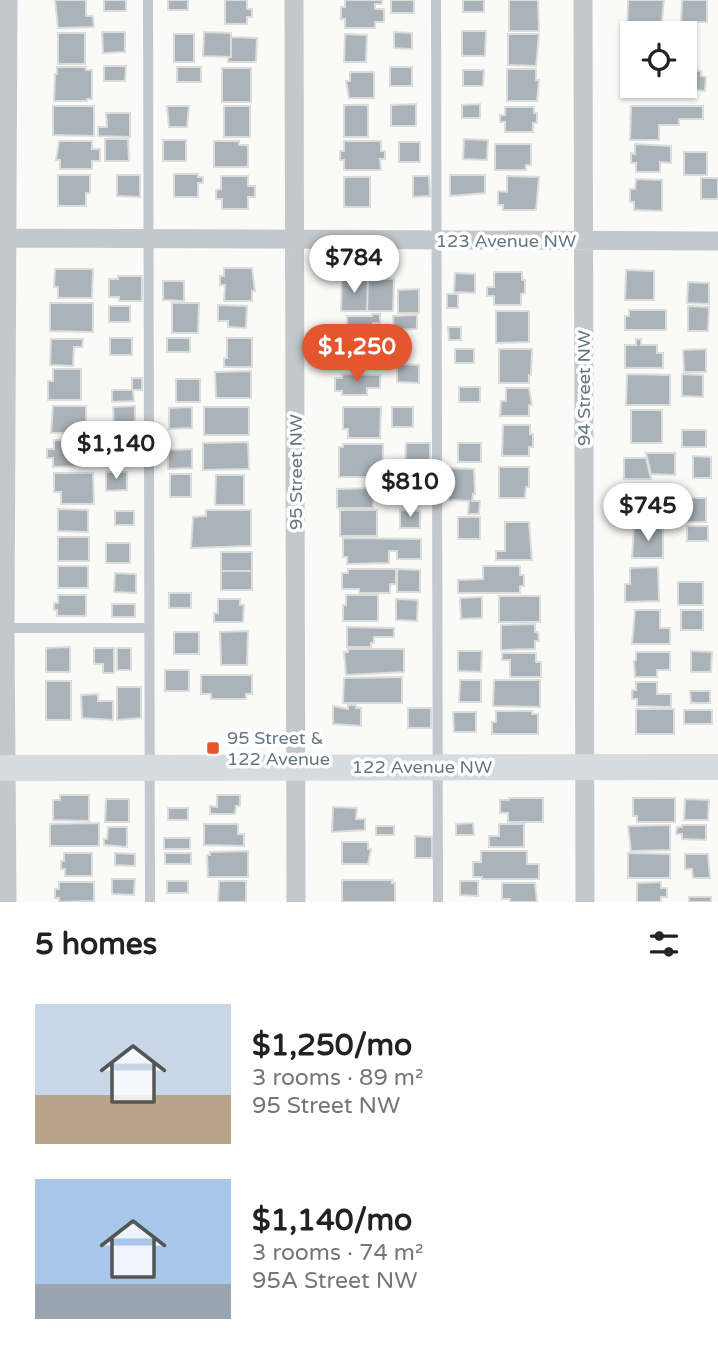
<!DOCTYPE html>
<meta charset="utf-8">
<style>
:root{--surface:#fff;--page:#f6f6f6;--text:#222;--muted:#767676;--accent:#e4572e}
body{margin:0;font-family:"Varela Round",sans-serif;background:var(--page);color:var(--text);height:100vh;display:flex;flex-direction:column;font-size:26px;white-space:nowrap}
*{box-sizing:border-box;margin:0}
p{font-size:23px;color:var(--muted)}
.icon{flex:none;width:38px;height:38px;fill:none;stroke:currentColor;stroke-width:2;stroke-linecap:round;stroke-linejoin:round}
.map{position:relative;height:902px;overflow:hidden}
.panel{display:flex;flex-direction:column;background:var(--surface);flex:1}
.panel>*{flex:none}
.fabs{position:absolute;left:620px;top:21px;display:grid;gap:14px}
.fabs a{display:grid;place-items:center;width:77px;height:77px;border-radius:0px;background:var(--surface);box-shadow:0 2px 5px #0004;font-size:35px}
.price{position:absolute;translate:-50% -60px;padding:0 16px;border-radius:24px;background:#fff;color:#222;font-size:23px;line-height:46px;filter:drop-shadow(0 2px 4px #0008)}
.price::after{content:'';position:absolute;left:50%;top:42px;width:21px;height:16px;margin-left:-10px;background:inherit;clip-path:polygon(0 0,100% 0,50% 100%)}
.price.active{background:var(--accent);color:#fff}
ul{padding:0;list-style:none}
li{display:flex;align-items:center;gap:21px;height:175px;padding:0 35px}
li span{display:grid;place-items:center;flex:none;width:196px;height:140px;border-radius:0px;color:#555}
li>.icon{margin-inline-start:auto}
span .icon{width:84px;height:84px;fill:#fffc;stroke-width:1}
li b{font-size:30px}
h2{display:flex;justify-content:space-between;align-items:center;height:84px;padding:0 35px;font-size:30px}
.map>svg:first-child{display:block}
.building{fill:#aab3b9;stroke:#dcdcda;stroke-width:2}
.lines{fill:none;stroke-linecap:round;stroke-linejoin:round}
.lane{stroke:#c3c8cc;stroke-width:10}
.street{stroke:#c3c8cc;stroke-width:19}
.secondary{stroke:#d6dbdf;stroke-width:26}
.poi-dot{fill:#e4572e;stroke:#fff;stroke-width:2.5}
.labels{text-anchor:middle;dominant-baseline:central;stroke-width:7;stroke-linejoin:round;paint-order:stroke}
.street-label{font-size:18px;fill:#657683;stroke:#fff}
.poi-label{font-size:18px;fill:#657683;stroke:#fff;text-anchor:start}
</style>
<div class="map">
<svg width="718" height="902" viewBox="0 0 718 902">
<rect width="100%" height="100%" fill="#fafaf8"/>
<path class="building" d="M55,0H86V16H93L94,27L58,28Z
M104,0H126V11H104Z
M168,0H188V10H168Z
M225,0H247V9H252V17H247V24H225Z
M345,0H382V4H375V9H384V22H375V28H345V19H341V7H345Z
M391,0H414V13H391Z
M463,0H484V12H463Z
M509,0H538L539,31H509Z
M628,0H664L661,31L627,30Z
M682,0H707V22H681Z
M462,31H486L485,56H462Z
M102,32H125V52L103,53Z
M204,32L231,33V57L203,56Z
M394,32L412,33V49L394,48Z
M58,33H85V64H58Z
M174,34H194V62H174Z
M345,34L367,35L366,62H344Z
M508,34H539L536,66L508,65Z
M231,37L257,38L256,62H228V57H231Z
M624,37H632V63H624Z
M104,66H126L125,81H104Z
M57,67H86V70H92V99H87V101H54L55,74H57Z
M177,67H201V82H177Z
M390,67H412V86H390Z
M222,68H251V102H222Z
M507,69H536V80H539L537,101H507Z
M463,70H484L483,86H463Z
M689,70L701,71V76L706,77L705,91L683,89L684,75H689Z
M350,72H374V98H349L346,81H350Z
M636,86H666L667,91L636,92Z
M416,104V126H391V105Z
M480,104V118H462V105Z
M344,105H368V137H344Z
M53,106H94V136L53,135Z
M167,106H189L187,127H169Z
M224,106H250V137H224Z
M631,106H703V119H679V125H659V140H630Z
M505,107H534V113H537V123H533V132H505V122H500V115H505Z
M106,113H130V137L98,136V127H107Z
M105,139H128L129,161H105Z
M464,139L488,140L487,160L463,159Z
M163,140H186V161H163Z
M59,141H92V149H100V161H92V169H60V160H56Z
M214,141H239V145H248V167H214Z
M344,141H381V151H385V159H380L381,170H344V160H340V151H344Z
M399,142H420V162H399Z
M495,144H531V165H526V170H495Z
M635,144L671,146V163L660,162V172H636V163H631V153L635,154Z
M684,152H707V175H684Z
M174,174H198V177H203V183H198V197H174Z
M58,175H90V193H86V206H58Z
M117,175H140V197L117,196Z
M450,175H485V193L450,196Z
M221,176H248V186H255V197H248V209H222V199H216V190L221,189Z
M413,176H429L430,196L413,197Z
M507,176L539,177L536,210H503V205H498V191L507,192Z
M344,177H370V207H344Z
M701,178H718V199H701Z
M636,179L662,180V211L634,210V202H630V189H635Z
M224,268H252L255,291H252V301H224L225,285H220V276H224Z
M55,269H93L92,298H58V287H54Z
M626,270L654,271V300H625Z
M494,272H522V280H525V293L521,294V305H494V296H487V287H494Z
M455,273L475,274V293L454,292Z
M118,276H142V301H119V297H109V279H118Z
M342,278L368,279L367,311H341Z
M368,279H394L393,311H367Z
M163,281H184V301L163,300Z
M688,282L709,283V304L687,303Z
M419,289V313H398V290Z
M447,294H458V308H447Z
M50,303H93V332L50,331Z
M172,303H199L198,333H172Z
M218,305L247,306L246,328L228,327V321H218Z
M109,306H130V322H109Z
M688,306L709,307L708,331H688Z
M629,310H666V330H625V316H629Z
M496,311H529V342L496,343Z
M372,314H380V323H373L372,355H347V316H372Z
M417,315V329L394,330L393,316Z
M448,327H461V340H449Z
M110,338H132V355H110Z
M167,338H190V352H167Z
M227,338H252V367H224V358H227Z
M51,339H83L82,347H74L73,366L50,365Z
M636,339H641V345H657V353H663V368H625V345H636Z
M455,349H474V363H455Z
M499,349H532L531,375H529V383H499Z
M706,349V372H684L683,350Z
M397,364L419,365V383L397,382Z
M53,369H81V400H48V381H53Z
M251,371V398H216L215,372Z
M342,374L380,375V388H367V395H342V391H335V378H342Z
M627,374L670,375V405H626Z
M682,374L703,375V397L682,396Z
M132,378H142V390H133L134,401L112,402V390H132Z
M176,379H200V402H176Z
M459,387H480V402H459Z
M506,388H529L532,405H529V416H500L501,401H506Z
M53,406H86V433H51Z
M135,406V424H114L113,407Z
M192,407V428L169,429V408Z
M204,407H249V435H204Z
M343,407H381L380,438H348V429H343Z
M392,407H413V427H392Z
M631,410H662V443H631Z
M503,425H530V434H533V447H529V456H502Z
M682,430H706V447H682Z
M103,439H131V466H103Z
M54,440H83V443H93V463H84V466L53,467V458H47V449H54Z
M248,442L249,469L203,470V443Z
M406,443H430V471H405Z
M458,443H481V462H458Z
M343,444H383V477H339V447H343Z
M192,449V468L168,469V450Z
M646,453H675V475L651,474Z
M693,456L711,457V478H693Z
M624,458H646L651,479H624Z
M499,467H529V487H526L525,498H499Z
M450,468L474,469L475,494H473L472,501H480L479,514H468L469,501L448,500Z
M106,472H127V490L106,491Z
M54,473H93L94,504H61V492H54Z
M170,474H191V497H170Z
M216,475H244V505H215Z
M404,482H426V497L405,498Z
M632,487L656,488V517H632V506H628V498H632Z
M373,488V508H337V489Z
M681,498H706V522H681Z
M58,509L88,510V532L58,531Z
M206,510H251V546L191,548L193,517L206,516Z
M340,510H377V536H340Z
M400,510L420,511V528H400Z
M115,511H134V525H115Z
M458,517H480V539H458Z
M505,522H529L532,560H496V551H505Z
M687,526H708V541H687Z
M634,527H663V558H632Z
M58,537H89V561H58Z
M343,538L421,539V559H397V551H389V563L347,564V557H343Z
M106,543H130V563H106Z
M221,552H252V571H221Z
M58,566H88V588H58Z
M483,566H520V575H524V586H520V593H458V580L483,579Z
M658,567L659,601L625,602V584H630V568Z
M348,569H396V584H390V593H359V589H342V573H348Z
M397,569L420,570V592H397Z
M221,571H252V590H221Z
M115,573L136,574V593L114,592Z
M678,582H703V605H678Z
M169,593H191V608H169Z
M58,595H86V616H57V610H54V603H58Z
M346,595H378V621H343V605H346Z
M499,596H540V622H499Z
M482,597V618L461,619L460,598Z
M218,599H240V605H244L243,622H214V613H218Z
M396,599L418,600L417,621L396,620Z
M112,604H135V617H112Z
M635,610H660V628H670V644H632Z
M681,610H703V630H681Z
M535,624V632H538L539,641H535V649L501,650V625Z
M347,627L394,628V637H374V643H371V647H347Z
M248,631L247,665H221L220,632Z
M174,632H199V654H174Z
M70,647V672H46V648Z
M94,648H114V673H103V664H94Z
M117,648H131V670H117Z
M348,649H404V672L346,675L344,652H348Z
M458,651H482L481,672L458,671Z
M691,651L712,652L711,672H691Z
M636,652H670V670H657V677H635L634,661L636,660Z
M502,653H536V662H541V677H510V660H502Z
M165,670H189V691H165Z
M201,675H252V694H246V699H211V694H201Z
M402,677V703H343L344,678Z
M460,680H481V702H459Z
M494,680H540V707L493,706Z
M46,681H71V720H46Z
M636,682H657V694H671V707L637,706V699H632V690H636Z
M117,687H141V718L117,720Z
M690,691H710V703H691Z
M98,694V701H113V720L82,718L81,695Z
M348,705H356V708H361V726L333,724V706L348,709Z
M408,708H431V728H408Z
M636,709H674V734H636Z
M684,710H712V724H684Z
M496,711H532V714H538V734H492V722H496Z
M453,712H476V732H454Z
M60,795H89V821L53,820V800H60Z
M217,795H240V806H236L235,814H210V806L217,807Z
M509,798H543V822H508V813H500V800H509Z
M633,798H675V822H637V816H633Z
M106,799H129V822H105Z
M685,799L709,800L708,820H684Z
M333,807L357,808L356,819H365V830L332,832Z
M168,808H188V820H168Z
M99,823V846H50V824Z
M473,823L474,835H456V824Z
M204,824H238V834H244V846L204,845Z
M499,824H524V847H489V836H499Z
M670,825V850L631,851L628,826Z
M682,825H706V840L682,839V834H676L677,827H682Z
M376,826H394V835H376Z
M108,827H127V847L104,845V839H107Z
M415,836L432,837V858H415Z
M164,838H190V849H164Z
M342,842H368V849H371L368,864H342Z
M248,851V877H208L207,855H210V852Z
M481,851H527V864H539V879H482V877H473V862H481Z
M64,853H92V876H65V869H61V861H64Z
M115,853L135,854V866L115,865Z
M165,853H191V864H165Z
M628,853L670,854V878H628Z
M685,854H708L710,878H693L692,869H685Z
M112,879H135L134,895L112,894Z
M342,880H392V883H395V902H342Z
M167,881H188V893H167Z
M219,881H246V902H218Z
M460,881H478V896L460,895Z
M59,882H94V901L59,902V898H55V889H59Z
M661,882V888H667V897H661V902H637V883Z
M502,883H535L537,902H510V899H502Z
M689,897H711V902H689Z"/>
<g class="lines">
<path class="lane" d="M148,0L150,902
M436,0L438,902
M5,628H149"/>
<path class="street" d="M294,0L296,902
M583,0L585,902
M0,238L718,241
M7,902L5,628L8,0"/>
<path class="secondary" d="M0,768L718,767"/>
</g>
<rect class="poi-dot" x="206" y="741" width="14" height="14" rx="3.5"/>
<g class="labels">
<g class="street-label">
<text x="506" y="241">123 Avenue NW</text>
<text transform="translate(584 388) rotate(-90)">94 Street NW</text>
<text transform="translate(296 472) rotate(-90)">95 Street NW</text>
<text x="422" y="767">122 Avenue NW</text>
</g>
<g class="poi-label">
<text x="227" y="738">95 Street &amp;<tspan x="227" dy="21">122 Avenue</tspan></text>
</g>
</g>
</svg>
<div class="fabs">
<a><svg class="icon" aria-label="locate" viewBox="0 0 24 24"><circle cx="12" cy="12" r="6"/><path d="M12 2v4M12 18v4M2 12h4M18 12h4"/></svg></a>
</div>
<b class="price" style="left:354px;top:295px">$784</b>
<b class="price active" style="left:357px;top:384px">$1,250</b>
<b class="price" style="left:116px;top:481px">$1,140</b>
<b class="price" style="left:410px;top:519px">$810</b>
<b class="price" style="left:648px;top:543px">$745</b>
</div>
<section class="panel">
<h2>5 homes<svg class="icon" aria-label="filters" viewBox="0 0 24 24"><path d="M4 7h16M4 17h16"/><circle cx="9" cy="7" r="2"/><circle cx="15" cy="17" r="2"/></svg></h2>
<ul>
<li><span style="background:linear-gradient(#c9d6e8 65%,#b9a48a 0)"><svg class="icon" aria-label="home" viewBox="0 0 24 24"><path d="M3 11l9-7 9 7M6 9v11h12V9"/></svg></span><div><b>$1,250/mo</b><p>3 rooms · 89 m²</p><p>95 Street NW</p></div></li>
<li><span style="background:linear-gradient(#a9c7e8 75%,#9aa5b1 0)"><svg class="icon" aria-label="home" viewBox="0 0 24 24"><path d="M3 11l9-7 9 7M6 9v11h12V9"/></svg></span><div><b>$1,140/mo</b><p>3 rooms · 74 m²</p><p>95A Street NW</p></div></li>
</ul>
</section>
